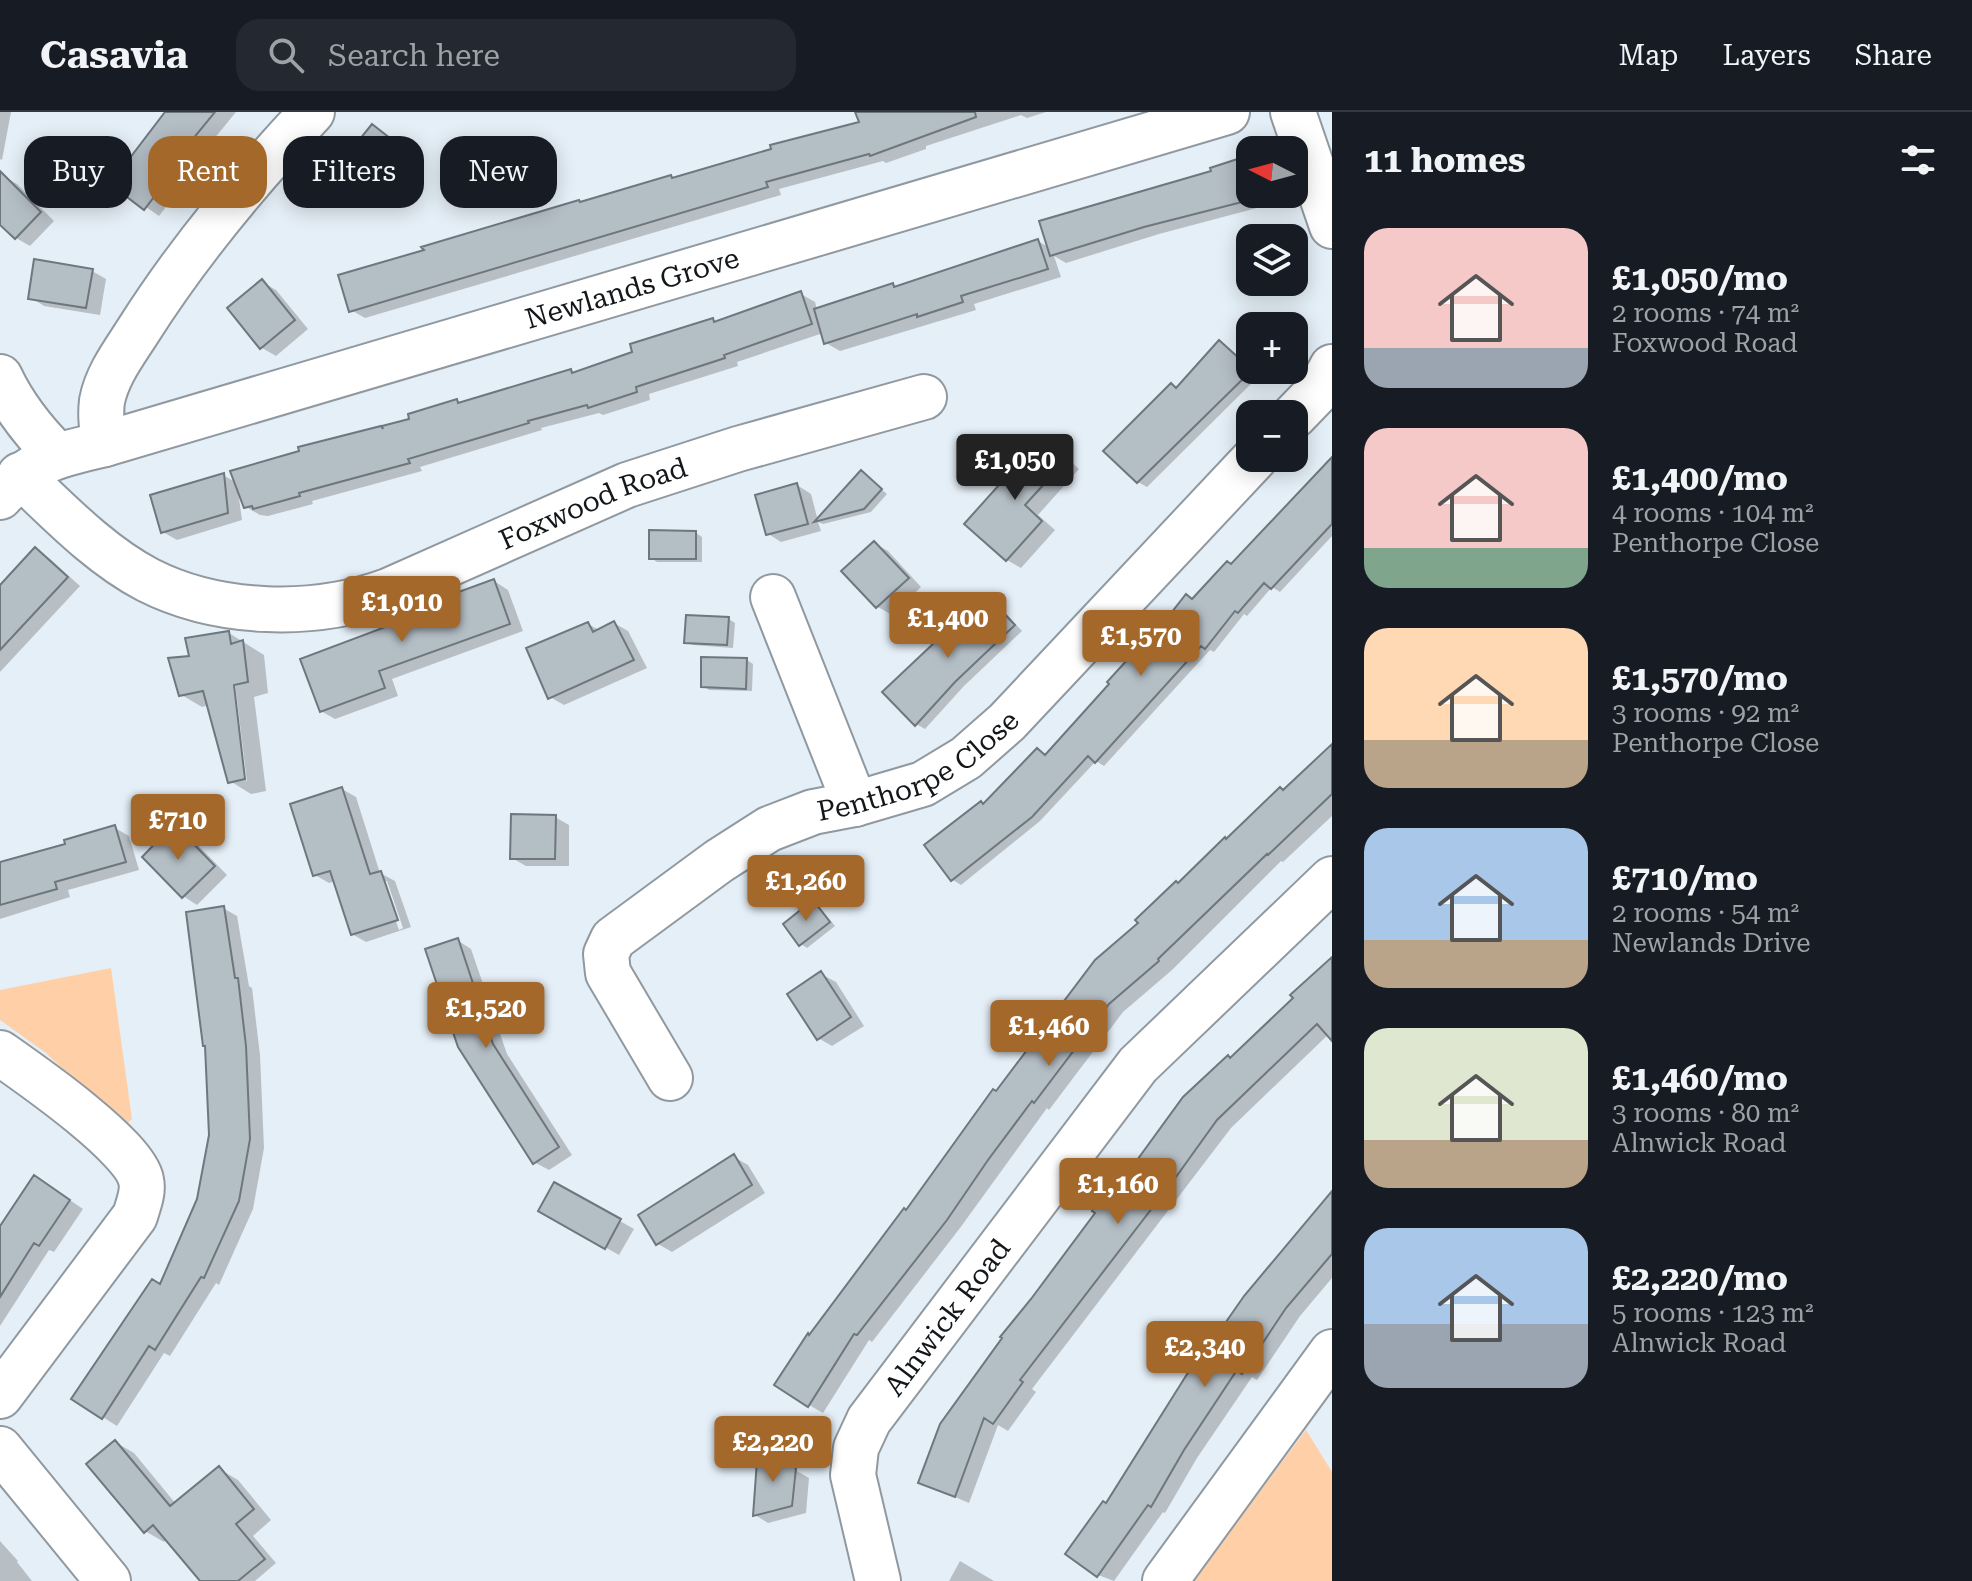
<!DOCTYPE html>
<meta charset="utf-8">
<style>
:root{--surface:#171b24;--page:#242831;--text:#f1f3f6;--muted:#9ea1a6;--line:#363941;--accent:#a4682a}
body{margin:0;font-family:"Roboto Serif",serif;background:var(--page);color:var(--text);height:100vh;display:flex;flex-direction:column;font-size:30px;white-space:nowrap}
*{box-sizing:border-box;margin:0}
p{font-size:26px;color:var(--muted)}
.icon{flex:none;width:44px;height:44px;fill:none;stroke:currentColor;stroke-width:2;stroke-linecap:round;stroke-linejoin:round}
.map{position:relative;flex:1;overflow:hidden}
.details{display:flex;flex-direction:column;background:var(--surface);width:640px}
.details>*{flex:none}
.guide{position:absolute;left:24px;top:24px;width:760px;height:72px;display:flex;gap:16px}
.needle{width:52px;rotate:276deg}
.tools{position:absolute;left:1236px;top:24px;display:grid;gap:16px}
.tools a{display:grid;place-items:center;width:72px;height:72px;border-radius:16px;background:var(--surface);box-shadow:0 4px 20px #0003;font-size:40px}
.price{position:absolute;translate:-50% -68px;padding:0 18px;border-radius:8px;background:var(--accent);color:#fff;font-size:26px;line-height:52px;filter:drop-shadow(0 2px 4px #0008)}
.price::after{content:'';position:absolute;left:50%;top:48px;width:24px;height:18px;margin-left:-12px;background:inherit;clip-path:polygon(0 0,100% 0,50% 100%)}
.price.active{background:#222;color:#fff}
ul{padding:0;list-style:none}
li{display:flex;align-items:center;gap:24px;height:200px;padding:0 32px}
li span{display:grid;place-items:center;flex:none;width:224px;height:160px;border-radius:24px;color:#555}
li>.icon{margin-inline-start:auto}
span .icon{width:96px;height:96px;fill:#fffc;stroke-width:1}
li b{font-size:34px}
h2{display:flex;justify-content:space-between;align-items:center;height:96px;padding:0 32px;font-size:34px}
.chip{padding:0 28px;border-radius:24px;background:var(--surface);box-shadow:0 4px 20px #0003;font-size:28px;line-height:72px}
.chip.active{background:var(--accent);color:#fff}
header{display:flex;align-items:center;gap:48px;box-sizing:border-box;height:112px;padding:0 40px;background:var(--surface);border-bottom:2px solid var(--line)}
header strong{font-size:38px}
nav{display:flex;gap:44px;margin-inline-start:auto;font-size:28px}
.search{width:560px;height:72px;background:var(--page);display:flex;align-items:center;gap:20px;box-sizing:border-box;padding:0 28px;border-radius:24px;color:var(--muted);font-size:30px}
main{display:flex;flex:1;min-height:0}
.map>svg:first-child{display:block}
.green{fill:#ffd0a7}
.shadow{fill:#0003;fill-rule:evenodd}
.building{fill:#b4bec5;stroke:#6e777e;stroke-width:2}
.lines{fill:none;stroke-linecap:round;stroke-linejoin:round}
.minor-casing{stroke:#9099a0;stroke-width:48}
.minor{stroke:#fff;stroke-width:44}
.labels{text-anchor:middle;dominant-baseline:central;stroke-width:6;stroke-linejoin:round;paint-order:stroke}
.street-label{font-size:28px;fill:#131719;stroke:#fff}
</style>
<header>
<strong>Casavia</strong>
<div class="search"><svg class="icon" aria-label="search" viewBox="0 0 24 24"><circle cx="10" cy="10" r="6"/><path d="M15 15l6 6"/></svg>Search here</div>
<nav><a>Map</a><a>Layers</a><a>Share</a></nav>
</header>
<main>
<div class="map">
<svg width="1332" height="1469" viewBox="0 0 1332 1469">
<rect width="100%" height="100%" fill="#e5eff7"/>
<path class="green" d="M111,856L132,1007L124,1015L46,941L0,908V878Z
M1306,1318L1332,1360V1469H1193Z"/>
<path class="shadow" d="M0,0H11L2,48L0,47Z
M167,0H236L191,55L195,58L159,104L113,72Z
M876,0H1046L1027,6L1021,3L926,34V37L886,51L883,49L779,77L781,83L365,206L351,198L582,91L671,65L675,67L861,11Z
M373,15L417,48L379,95L365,87Z
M1250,45V82H1278L1280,90L1159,122L1066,151L1054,144L1061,165L974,192L976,198L840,239L826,231L823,221L737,250L738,254L649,282L650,288L628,295L603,303L599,301L541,316L542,318L420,355L422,359L312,389L313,392L268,404L260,403L246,395L238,379L242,408L177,428L163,420L223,363L237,371L386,319L456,290L461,292L571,259L576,262L635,241L712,209L716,211L801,182L815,190L817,198L893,174L897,176L1038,129L1050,136Z
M3,64L17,72L54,109L30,134L16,126L0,110V67Z
M92,159L106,167L100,203L44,194L30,185Z
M262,170L276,178L308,217L276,244L262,236Z
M1220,231L1259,264L1147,375L1138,370L1178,277Z
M1041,328L1055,336L1079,357L1038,403L1055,418L1021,456L1007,448Z
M1332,345V424L1280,480L1272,475L1247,504L1244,502L1214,540L1210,538L1104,654L1096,649L1040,709L961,773L953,768L927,733L985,693L1047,644L1162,516L1232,454Z
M862,361L887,382L871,400L823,412L818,410L821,419L781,430L767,421L797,373L811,382L818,409Z
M696,421L702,425V450H657L651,446Z
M874,431L888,439L921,475L892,503L878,495L844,459Z
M35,437L49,446L80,474L0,560V476Z
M494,469L508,478L523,519L392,567L398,584L335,607L321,599L406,510Z
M986,484L994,489L1022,519L964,574L925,617L916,612Z
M729,507L735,511L733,536L693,533L686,530Z
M614,511L628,519L647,556L564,593L550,585L588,512L599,518Z
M229,521L264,543L268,581L254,585L266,679L251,682L230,669L209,593L202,595L180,582L192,546ZM230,563H234L247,670L243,661Z
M747,548L753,552L752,579L709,578L703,574Z
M1332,634V704L1283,750L1281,749L1172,858L1123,900L1049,998L1047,996L960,1116L872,1230L869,1228L823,1301L809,1293L906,1100L997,982L1179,773Z
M342,677L356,685L380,761L395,769L411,815L366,830L352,822L335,769L329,771L315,763ZM382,769H387L403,816L399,818Z
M555,705L569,713V754H526L512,746Z
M115,716L129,724L139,758L68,778L70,785L0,807V752L67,734Z
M179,720L194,729L227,763L197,793L183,784Z
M813,791L819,794L835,814L807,836L801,832Z
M223,796L237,804L249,874L252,876L260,943L264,1036L253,1097L219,1173L216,1171L170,1244L164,1241L117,1314L74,1287L161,1174L199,1088L211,1023L208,935Z
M457,828L471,837L507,942L572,1043L549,1058L534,1050L460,935Z
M1332,849V919L1231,1016L1032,1277L1036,1280L1008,1319L998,1313L969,1391L920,1370L1125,1068L1232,948Z
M821,862L836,870L864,914L832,934L818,926Z
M734,1045L748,1053L765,1081L672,1140L658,1132Z
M555,1072L634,1117L619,1143L540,1098Z
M49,1074L83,1097L54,1140L49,1138L0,1214V1117Z
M1332,1084V1166L1300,1204L1257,1268L1252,1265L1197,1346L1165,1401L1163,1400L1114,1469L1098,1463L1068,1441L1107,1393L1197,1255Z
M115,1330L134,1341L176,1392L219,1357L238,1368L271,1408L253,1424L276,1451L255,1469H203L167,1427L164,1430L145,1419Z
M760,1338L809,1366L806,1401L768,1411L755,1403Z
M0,1429L18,1449L17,1450L32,1469H0Z
M960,1449L994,1469H949Z"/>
<path class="building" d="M165,0H215L178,45L182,48L144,98L110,72Z
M855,0H975L976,5L870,44L869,42L766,70L768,75L349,200L338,163L424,138L421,135L579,88L580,90L671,63L672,66L771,37L770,33L859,10Z
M372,12L405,38L364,89L331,63Z
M1250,43V88L1144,115L1050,144L1039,109L1211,59L1210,56Z
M0,59L41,100L15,127L0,113Z
M1038,127L1048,157L961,184L963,190L917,205V202L824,232L814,197L893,171L894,175Z
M34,147L93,157L86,196L28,187Z
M262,167L295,208L260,237L227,196Z
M801,179L812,212L724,243L725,246L636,275L637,280L588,296L587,293L528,309L529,311L408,347L410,351L299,381L300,384L253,397L252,394L244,396L230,359L299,339L298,335L381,314L383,317L382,314L409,307L408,302L457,287L458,291L571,257L572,261L632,240L630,232L713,206L714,210Z
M1219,228L1252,258L1137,371L1103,339L1171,271L1176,276Z
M1041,326L1066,348L1025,393L1042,409L1006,449L964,412Z
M1332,345V412L1271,477L1264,471L1238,501L1235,499L1205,537L1201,534L1095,651L1088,644L1032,705L951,769L924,733L981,689L983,692L1037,636L1045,643L1109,572L1107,570L1159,513L1161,514L1186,482L1192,487L1227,449L1231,452Z
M861,358L882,377L864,397L814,410Z
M224,361L228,401L161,421L150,383Z
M797,371L808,412L766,423L755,383Z
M649,418L696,419V447H649Z
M874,429L909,466L876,496L841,459Z
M35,435L68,465L0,538V473Z
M494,467L510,512L379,559L385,576L320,600L300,547L404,508L401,501Z
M986,482L1015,513L955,570L915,614L882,580Z
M686,503L729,505L727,533L684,531Z
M614,509L634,548L548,587L526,536L588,510L593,520Z
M229,519L231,532L243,528L248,570L234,573L245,667L228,671L203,579L179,584L168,546L189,544L185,526Z
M701,545L747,546L746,577L701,575Z
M1332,632V682L1268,743L1267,742L1158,847L1159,849L1109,892L1034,991L1032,989L988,1048L947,1108L857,1223L854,1222L808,1295L774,1273L808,1221L809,1223L904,1096L906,1098L993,977L996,979L1095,848L1138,811L1135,808L1176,769L1178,771L1225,725L1226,727L1280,675L1283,678Z
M342,675L370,762L381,759L398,808L351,823L330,759L313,764L290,692Z
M511,702L556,703L555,747H510Z
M115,713L126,750L55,770L57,777L0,793V750L65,732L64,728Z
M168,718H180L215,754L182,786L142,745Z
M813,788L830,810L799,834L783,812Z
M224,794L235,866H238L246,934L250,1027L239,1089L204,1166L201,1165L155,1238L149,1234L102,1307L71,1287L152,1167L160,1172L197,1087L209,1023L205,934H203L186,800Z
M458,826L493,932L559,1035L533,1052L458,935L425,837Z
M1332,845V929L1317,912L1217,1008L1176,1065L1020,1268L1023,1270L993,1312L984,1306L955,1385L918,1371L940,1312L1002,1226L1000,1225L1031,1187L1095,1101L1092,1099L1106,1081L1121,1063L1124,1066L1183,985L1228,943L1230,946L1293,886L1290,883Z
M821,859L851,905L817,928L787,882Z
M734,1042L752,1073L656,1133L638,1103Z
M34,1063L70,1088L39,1134L34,1131L0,1185V1114Z
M554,1070L621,1107L605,1137L538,1099Z
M1332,1079V1142L1286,1196L1242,1262L1237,1258L1184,1338L1151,1395L1148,1393L1097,1465L1065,1442L1103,1389L1106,1391L1194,1251L1196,1253L1244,1184Z
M115,1328L170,1394L219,1354L254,1397L236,1412L265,1447L238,1469H200L153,1413L144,1421L86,1352Z
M758,1335L796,1356L792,1394L753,1404Z"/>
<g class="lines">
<defs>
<g id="minor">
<path d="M1293,0L1332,114"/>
<path d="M0,265C14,295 34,320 57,343"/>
<path d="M1294,304L1321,276L1332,255"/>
<path d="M105,332C102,317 100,305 102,289C107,263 124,241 138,219C188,140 248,68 312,0"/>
<path id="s1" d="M20,363C59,400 100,443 148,468C219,504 314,506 388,479L627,373L738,337L924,285"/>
<path id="s2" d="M0,385C34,347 57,343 105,332L1227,0"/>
<path d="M773,485L855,692"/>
<path d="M0,941C30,962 134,1034 141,1068C144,1080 138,1093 135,1104L0,1284"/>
<path id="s3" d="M670,966L608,861L606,842L613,827L719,749L769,717L813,700L855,692L923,672L966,646L1007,610L1255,346"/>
<path d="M0,1337L108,1469"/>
<path id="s4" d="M878,1469L853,1363L856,1336L869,1308L1138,953L1332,767"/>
<path d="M1165,1469L1332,1240"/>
</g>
</defs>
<use href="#minor" class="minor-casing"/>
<use href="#minor" class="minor"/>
</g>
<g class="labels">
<g class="street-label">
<text stroke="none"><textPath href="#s2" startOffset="670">Newlands Grove</textPath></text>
<text stroke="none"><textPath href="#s1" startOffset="636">Foxwood Road</textPath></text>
<text stroke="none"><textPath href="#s3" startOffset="512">Penthorpe Close</textPath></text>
<text stroke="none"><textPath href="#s4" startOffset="296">Alnwick Road</textPath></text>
</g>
</g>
</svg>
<div class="tools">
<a><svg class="needle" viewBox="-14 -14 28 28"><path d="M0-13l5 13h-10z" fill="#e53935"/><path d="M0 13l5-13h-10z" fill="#9ea1a6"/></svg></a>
<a><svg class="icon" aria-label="layers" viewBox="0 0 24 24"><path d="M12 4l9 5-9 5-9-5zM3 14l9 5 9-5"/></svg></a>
<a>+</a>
<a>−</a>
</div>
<b class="price active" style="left:1015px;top:390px">£1,050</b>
<b class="price" style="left:402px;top:532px">£1,010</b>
<b class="price" style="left:948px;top:548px">£1,400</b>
<b class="price" style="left:1141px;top:566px">£1,570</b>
<b class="price" style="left:178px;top:750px">£710</b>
<b class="price" style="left:806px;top:811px">£1,260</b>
<b class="price" style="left:486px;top:938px">£1,520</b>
<b class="price" style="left:1049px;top:956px">£1,460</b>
<b class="price" style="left:1118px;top:1114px">£1,160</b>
<b class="price" style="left:1205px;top:1277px">£2,340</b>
<b class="price" style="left:773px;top:1372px">£2,220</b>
<div class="guide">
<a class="chip">Buy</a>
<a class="chip active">Rent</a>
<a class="chip">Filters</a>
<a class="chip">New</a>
</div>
</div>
<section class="details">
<h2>11 homes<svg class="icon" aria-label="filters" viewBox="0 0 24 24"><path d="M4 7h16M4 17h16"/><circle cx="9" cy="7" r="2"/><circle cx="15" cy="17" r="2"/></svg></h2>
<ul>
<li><span style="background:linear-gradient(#f6c9c9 75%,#9aa5b1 0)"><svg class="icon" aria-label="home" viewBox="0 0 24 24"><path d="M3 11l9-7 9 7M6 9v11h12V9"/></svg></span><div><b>£1,050/mo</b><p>2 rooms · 74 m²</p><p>Foxwood Road</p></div></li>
<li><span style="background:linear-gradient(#f6c9c9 75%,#7fa58c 0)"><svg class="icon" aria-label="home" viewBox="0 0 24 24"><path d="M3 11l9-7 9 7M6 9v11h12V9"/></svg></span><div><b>£1,400/mo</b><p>4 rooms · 104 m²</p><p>Penthorpe Close</p></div></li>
<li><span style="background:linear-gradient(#ffd9b3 70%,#b9a48a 0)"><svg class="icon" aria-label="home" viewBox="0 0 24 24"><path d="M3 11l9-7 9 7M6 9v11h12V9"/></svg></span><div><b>£1,570/mo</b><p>3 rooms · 92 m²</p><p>Penthorpe Close</p></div></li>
<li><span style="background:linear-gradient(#a9c7e8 70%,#b9a48a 0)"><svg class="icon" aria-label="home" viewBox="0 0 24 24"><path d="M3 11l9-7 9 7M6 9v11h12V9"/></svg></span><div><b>£710/mo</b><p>2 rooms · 54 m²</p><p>Newlands Drive</p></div></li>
<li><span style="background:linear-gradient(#dfe7d0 70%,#b9a48a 0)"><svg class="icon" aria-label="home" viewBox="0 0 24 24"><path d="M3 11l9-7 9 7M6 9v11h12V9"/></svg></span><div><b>£1,460/mo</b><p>3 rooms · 80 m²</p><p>Alnwick Road</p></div></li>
<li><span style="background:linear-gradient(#a9c7e8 60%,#9aa5b1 0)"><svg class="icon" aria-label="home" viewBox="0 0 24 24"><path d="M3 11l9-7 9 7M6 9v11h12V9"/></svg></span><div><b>£2,220/mo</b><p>5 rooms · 123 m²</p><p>Alnwick Road</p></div></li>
</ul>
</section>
</main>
